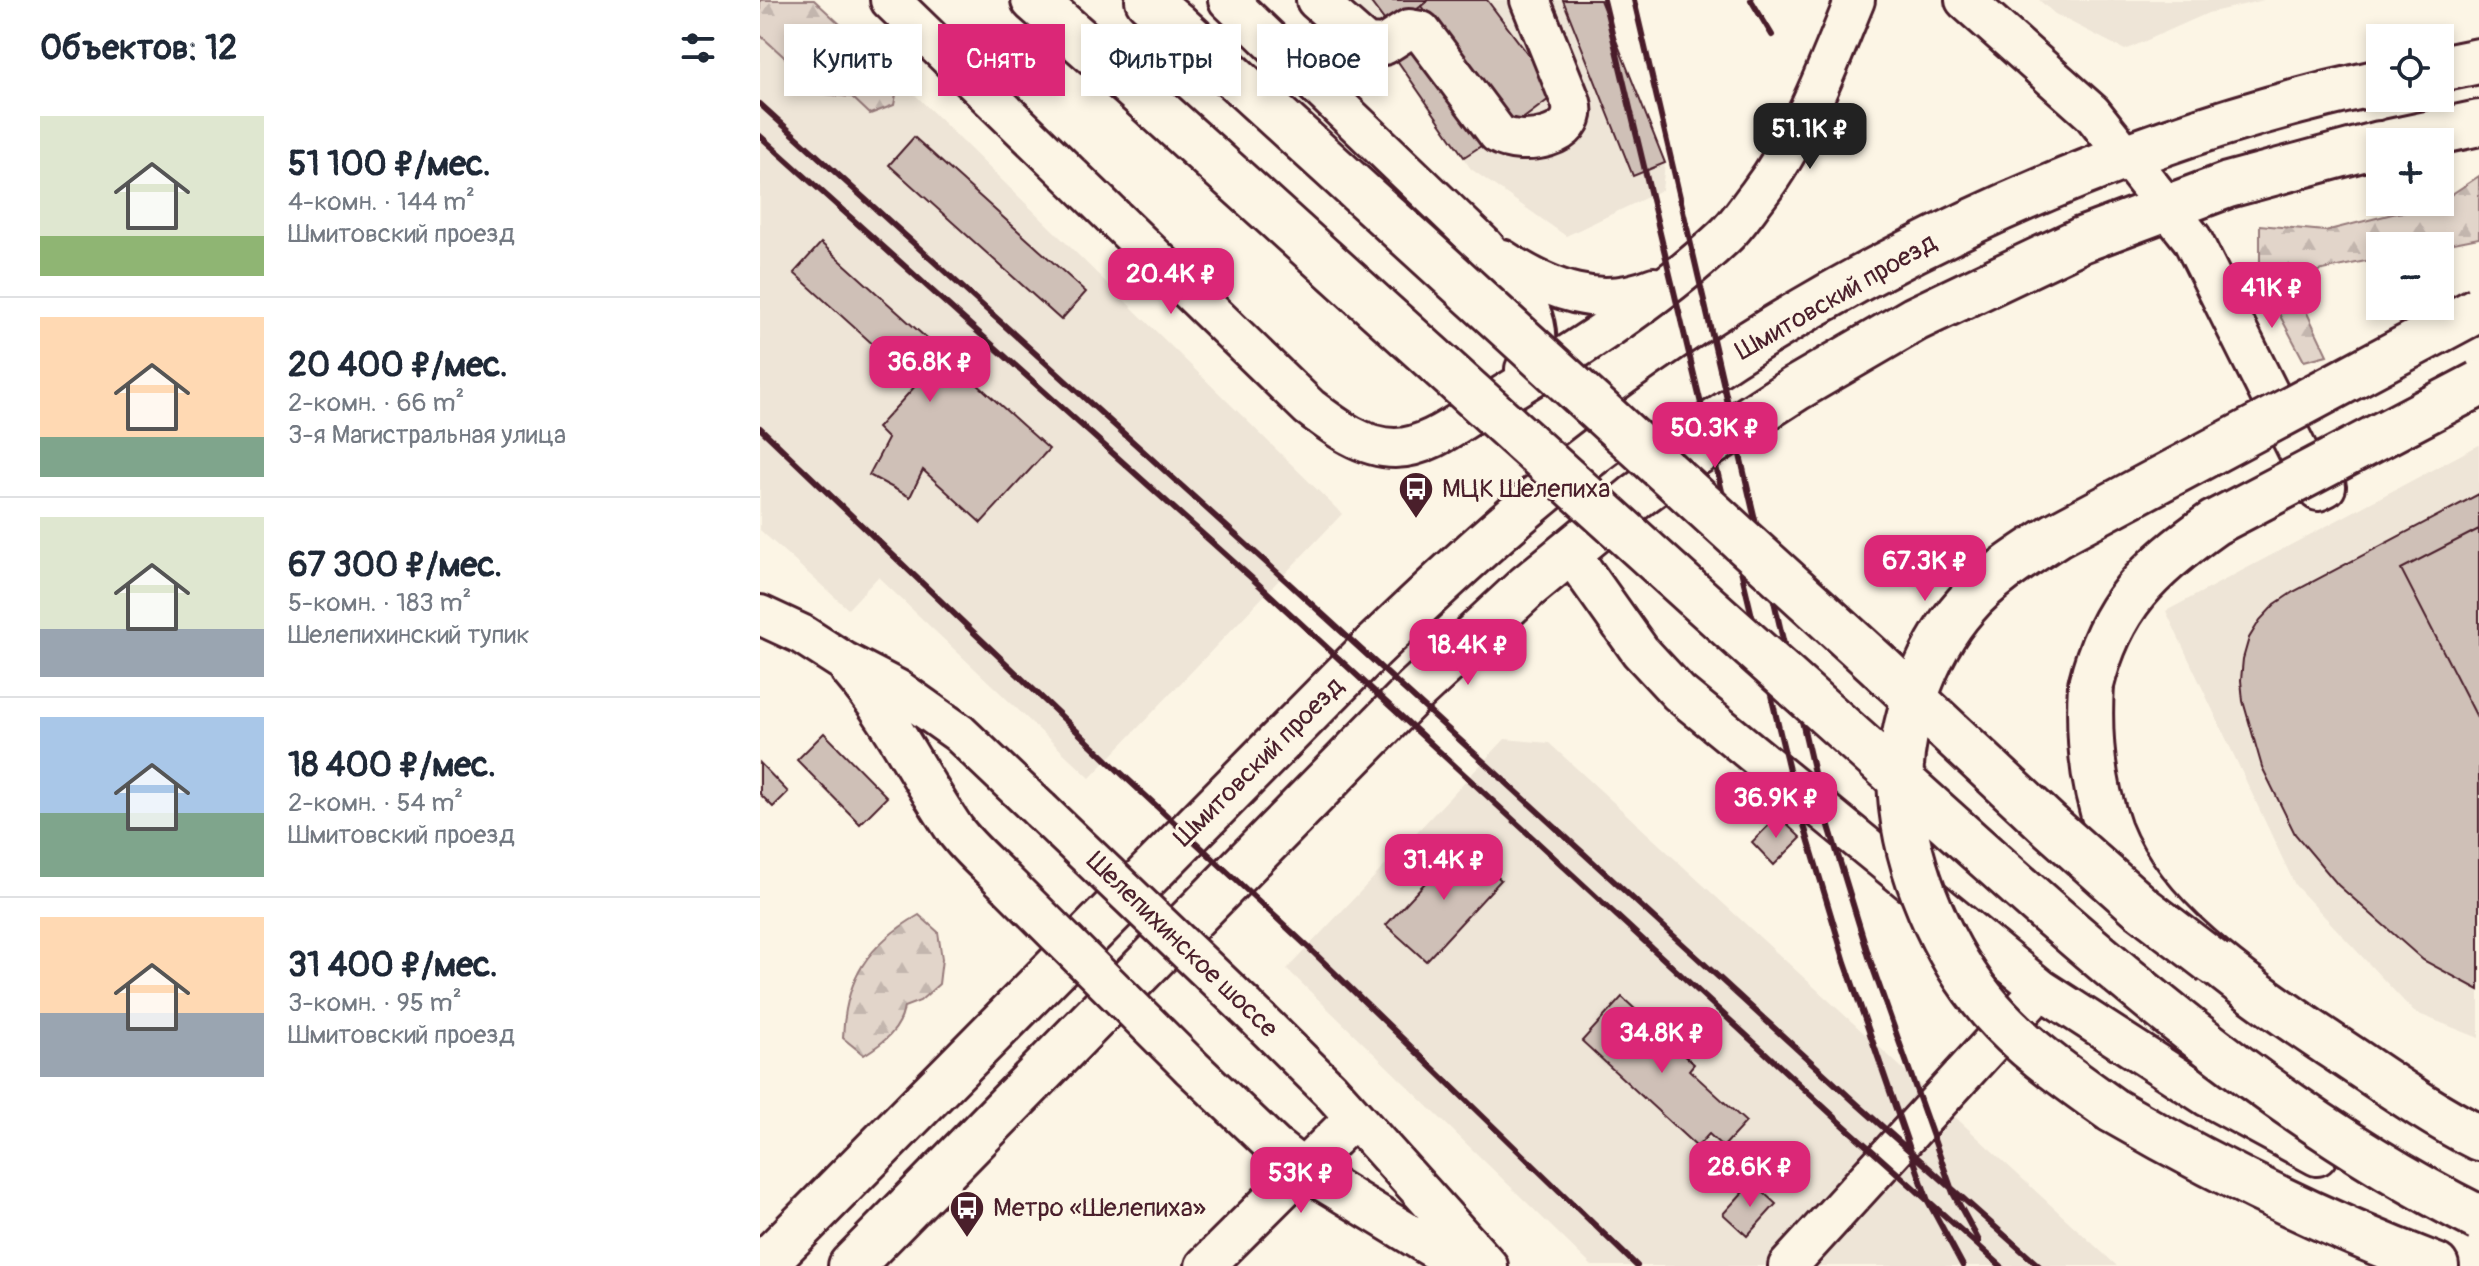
<!DOCTYPE html>
<html lang="ru">
<meta charset="utf-8">
<style>
:root{--surface:#fff;--page:#f2f2f3;--text:#1f2937;--muted:#747a83;--line:#e0e1e3;--accent:#db2777}
body{margin:0;font-family:Pangolin,sans-serif;background:var(--page);color:var(--text);height:100vh;display:flex;flex-direction:column;font-size:30px;white-space:nowrap}
*{box-sizing:border-box;margin:0}
p{font-size:26px;color:var(--muted)}
.icon{flex:none;width:44px;height:44px;fill:none;stroke:currentColor;stroke-width:2;stroke-linecap:round;stroke-linejoin:round}
.map{position:relative;flex:1;overflow:hidden}
.panel{display:flex;flex-direction:column;background:var(--surface);width:760px}
.panel>*{flex:none}
.top-card{position:absolute;left:24px;top:24px;width:760px;height:72px;display:flex;gap:16px}
.controls{position:absolute;left:1606px;top:24px;display:grid;gap:16px}
.controls a{display:grid;place-items:center;width:88px;height:88px;border-radius:0px;background:var(--surface);box-shadow:0 4px 12px #0003;font-size:40px}
.price{position:absolute;translate:-50% -68px;padding:0 18px;border-radius:16px;background:var(--accent);color:#fff;font-size:26px;line-height:52px;filter:drop-shadow(0 2px 4px #0008)}
.price::after{content:'';position:absolute;left:50%;top:48px;width:24px;height:18px;margin-left:-12px;background:inherit;clip-path:polygon(0 0,100% 0,50% 100%)}
.price.selected{background:#222;color:#fff}
ul{padding:0;list-style:none}
li{display:flex;align-items:center;gap:24px;height:200px;padding:0 40px}
li+li{border-top:2px solid var(--line)}
li span{display:grid;place-items:center;flex:none;width:224px;height:160px;border-radius:0px;color:#555}
li>.icon{margin-inline-start:auto}
span .icon{width:96px;height:96px;fill:#fffc;stroke-width:1}
li b{font-size:34px}
h2{display:flex;justify-content:space-between;align-items:center;height:96px;padding:0 40px;font-size:34px}
.pill{padding:0 28px;border-radius:0px;background:var(--surface);box-shadow:0 4px 12px #0003;font-size:28px;line-height:72px}
.pill.selected{background:var(--accent);color:#fff}
main{display:flex;flex:1;min-height:0}
.map>svg:first-child{display:block}
.built{fill:#eee5d7}
.forest{fill:url(#forest-firs);stroke:#967a7a;stroke-width:2}
.building{fill:#cfc0b7;stroke:#4a1f2b;stroke-width:2}
.lines{fill:none;stroke-linecap:round;stroke-linejoin:round}
.minor-casing{stroke:#4a1f2b;stroke-width:44}
.major-casing{stroke:#4a1f2b;stroke-width:50}
.minor{stroke:#fcf5e5;stroke-width:38}
.major{stroke:#fcf5e5;stroke-width:44}
.rail{stroke:#4a1f2b;stroke-width:6}
.minor-bridge-casing{stroke:#4a1f2b;stroke-width:44;stroke-linecap:butt}
.major-bridge-casing{stroke:#4a1f2b;stroke-width:50;stroke-linecap:butt}
.minor-bridge{stroke:#fcf5e5;stroke-width:38}
.major-bridge{stroke:#fcf5e5;stroke-width:44}
.labels{text-anchor:middle;dominant-baseline:central;stroke-width:6;stroke-linejoin:round;paint-order:stroke}
.street-label{font-size:26px;fill:#4a1f2b;stroke:#fcf5e5}
.poi-label{font-size:26px;fill:#4a1f2b;stroke:#fcf5e5;text-anchor:start}
</style>
<main>
<section class="panel">
<h2>Объектов: 12<svg class="icon" aria-label="filters" viewBox="0 0 24 24"><path d="M4 7h16M4 17h16"/><circle cx="9" cy="7" r="2"/><circle cx="15" cy="17" r="2"/></svg></h2>
<ul>
<li><span style="background:linear-gradient(#dfe7d0 75%,#8fb573 0)"><svg class="icon" aria-label="home" viewBox="0 0 24 24"><path d="M3 11l9-7 9 7M6 9v11h12V9"/></svg></span><div><b>51 100 ₽/мес.</b><p>4-комн. · 144 m²</p><p>Шмитовский проезд</p></div></li>
<li><span style="background:linear-gradient(#ffd9b3 75%,#7fa58c 0)"><svg class="icon" aria-label="home" viewBox="0 0 24 24"><path d="M3 11l9-7 9 7M6 9v11h12V9"/></svg></span><div><b>20 400 ₽/мес.</b><p>2-комн. · 66 m²</p><p>3-я Магистральная улица</p></div></li>
<li><span style="background:linear-gradient(#dfe7d0 70%,#9aa5b1 0)"><svg class="icon" aria-label="home" viewBox="0 0 24 24"><path d="M3 11l9-7 9 7M6 9v11h12V9"/></svg></span><div><b>67 300 ₽/мес.</b><p>5-комн. · 183 m²</p><p>Шелепихинский тупик</p></div></li>
<li><span style="background:linear-gradient(#a9c7e8 60%,#7fa58c 0)"><svg class="icon" aria-label="home" viewBox="0 0 24 24"><path d="M3 11l9-7 9 7M6 9v11h12V9"/></svg></span><div><b>18 400 ₽/мес.</b><p>2-комн. · 54 m²</p><p>Шмитовский проезд</p></div></li>
<li><span style="background:linear-gradient(#ffd9b3 60%,#9aa5b1 0)"><svg class="icon" aria-label="home" viewBox="0 0 24 24"><path d="M3 11l9-7 9 7M6 9v11h12V9"/></svg></span><div><b>31 400 ₽/мес.</b><p>3-комн. · 95 m²</p><p>Шмитовский проезд</p></div></li>
</ul>
</section>
<div class="map">
<svg width="1719" height="1266" viewBox="0 0 1719 1266">
<defs>
<pattern id="forest-firs" width="22" height="20" patternUnits="userSpaceOnUse" patternTransform="scale(2)"><rect width="22" height="20" fill="#e2d5ca"/><path d="M5 1l3.5 6h-7zM16 11l3.5 6h-7z" fill="#c3b6ae"/></pattern>
</defs>
<rect width="100%" height="100%" fill="#fcf5e5"/>
<filter id="ink" filterUnits="userSpaceOnUse"><feTurbulence type="fractalNoise" baseFrequency=".0125" numOctaves="2"/><feDisplacementMap in="SourceGraphic" scale="16" xChannelSelector="R" yChannelSelector="G"/><feConvolveMatrix kernelMatrix="1 2 1 2 8 2 1 2 1" color-interpolation-filters="sRGB"/></filter>
<g filter="url(#ink)">
<path class="built" d="M0,0H54L139,79L582,514L330,778L118,577L88,609L0,530Z
M593,0H840L905,163L902,190L806,236L711,169Z
M1279,0H1504L1448,13L1365,50L1295,14Z
M1719,445V1038L1654,1012L1535,885L1406,611Z
M745,739L789,743L1357,1266H832L527,969Z"/>
<path class="forest" d="M0,0H54L139,79L134,105L110,114L92,97L65,94L0,35Z
M1719,176V238L1679,246H1620V258L1530,277L1567,355L1544,361L1500,278V225L1565,231L1680,202Z
M159,915L178,932L182,959L179,984L160,1001L144,1007C141,1030 123,1043 104,1055L83,1038C85,979 108,944 159,915Z"/>
<path class="building" d="M609,0H669L631,29Z
M669,0H727L797,93L752,127L661,6Z
M803,0H840L905,163L873,176Z
M650,37L724,144L704,157L630,50Z
M154,137L326,292L301,320L129,165Z
M61,243L289,449L221,523L163,470L150,497L109,475L128,439L117,428L157,384L34,273Z
M1719,494V990L1663,960L1578,885L1535,834L1502,767L1483,701L1481,680L1483,659L1489,638L1500,620L1515,604L1533,592Z
M1719,529V721L1641,569Z
M64,733L127,797L100,824L37,760Z
M0,763L28,792L13,807L0,794Z
M1018,816L1041,838L1014,865L992,842Z
M702,843L741,880L666,961L626,925Z
M862,997L934,1064L929,1070L986,1122L963,1147L949,1134L937,1147L822,1041Z
M992,1182L1016,1204L987,1236L963,1214Z"/>
<g class="lines">
<defs>
<path id="minor" d="M130,0L549,407C574,426 602,448 635,448C668,448 700,421 727,405C809,355 894,303 964,237C977,225 987,209 998,195C1042,137 1068,66 1095,0
M468,0L724,246C750,278 798,326 765,369
M556,0L606,44L624,45L649,29L661,31L738,134C761,148 822,138 811,102L770,0
M1205,0L1332,113L1432,239L1558,491L1566,487
M742,259C789,290 839,310 894,287
M809,551L880,651L919,693L1281,989L1028,1266
M0,615L41,634L83,661L137,689L199,733L280,810
M90,670C132,719 159,777 195,830C208,848 227,864 242,879
M1281,989L1448,1097L1557,1156
M486,1007L570,1090L728,1266
M431,1067L515,1147L543,1169L702,1266
M445,1266L594,1118"/>
<path id="major" d="M274,0L366,81
M388,0L417,25
M1680,69L1719,61
M1630,142L1719,123
M1331,685C1328,734 1332,783 1349,830C1385,922 1491,991 1569,1044C1618,1076 1667,1112 1719,1138
M1352,1110C1457,1171 1563,1223 1676,1266
M2,1266L613,647C686,577 759,509 839,448C1063,276 1344,141 1620,82
M91,1266L656,690L767,587L877,496L930,457L1035,389L1155,319L1321,240L1468,185L1620,144"/>
</defs>
<use href="#minor" class="minor-casing"/>
<use href="#major" class="major-casing"/>
<use href="#minor" class="minor"/>
<use href="#major" class="major"/>
<path class="rail" d="M844,0L1035,795L1085,962L1168,1201L1203,1266
M874,0L1058,790L1109,957L1193,1193L1219,1241
M991,0L1012,35
M0,104L510,566L1097,1104L1279,1266
M0,136L496,582L1080,1122L1241,1266
M0,428L347,760L549,948L877,1266"/>
<defs>
<path id="minor-bridge" d="M280,810L486,1007
M242,879L431,1067"/>
<path id="major-bridge" d="M417,25L1115,662L1290,826L1382,908L1454,963
M366,81C613,304 858,528 1106,749C1296,919 1488,1103 1719,1218
M1331,685C1350,606 1389,569 1454,523L1719,384
M1352,1110C1309,1079 1266,1050 1231,1010C1183,954 1146,869 1141,796C1136,733 1164,652 1206,605C1231,576 1264,556 1296,535L1719,309"/>
</defs>
<use href="#minor-bridge" class="minor-bridge-casing"/>
<use href="#major-bridge" class="major-bridge-casing"/>
<use href="#minor-bridge" class="minor-bridge"/>
<use href="#major-bridge" class="major-bridge"/>
</g>
</g>
<defs>
<symbol id="bus-pin" viewBox="-11 -11 22 30"><path d="M0 17L-7.5 6A9.5 9.5 0 1 1 7.5 6Z" fill="#4a1f2b" stroke="#fcf5e5"/><path d="M-5-6H5V4H4V6H2V4H-2V6H-4V4H-5ZM-3.5-4V0h7V-4ZM-3.5 1.2v1.5H-2V1.2ZM2 1.2v1.5H3.5V1.2Z" fill="#fff"/></symbol>
</defs>
<g fill-rule="evenodd">
<use href="#bus-pin" x="636" y="469" width="40" height="54"/>
<use href="#bus-pin" x="187" y="1188" width="40" height="54"/>
</g>
<g class="labels">
<g class="street-label">
<text transform="translate(1076 297) rotate(-30)">Шмитовский проезд</text>
<text transform="translate(499 762) rotate(-45)">Шмитовский проезд</text>
<text transform="translate(422 945) rotate(44)">Шелепихинское шоссе</text>
</g>
<g class="poi-label">
<text x="682" y="489">МЦК Шелепиха</text>
<text x="233" y="1208">Метро «Шелепиха»</text>
</g>
</g>
</svg>
<div class="controls">
<a><svg class="icon" aria-label="locate" viewBox="0 0 24 24"><circle cx="12" cy="12" r="6"/><path d="M12 2v4M12 18v4M2 12h4M18 12h4"/></svg></a>
<a>+</a>
<a>−</a>
</div>
<b class="price selected" style="left:1050px;top:171px">51.1K ₽</b>
<b class="price" style="left:411px;top:316px">20.4K ₽</b>
<b class="price" style="left:1512px;top:330px">41K ₽</b>
<b class="price" style="left:170px;top:404px">36.8K ₽</b>
<b class="price" style="left:955px;top:470px">50.3K ₽</b>
<b class="price" style="left:1165px;top:603px">67.3K ₽</b>
<b class="price" style="left:708px;top:687px">18.4K ₽</b>
<b class="price" style="left:1016px;top:840px">36.9K ₽</b>
<b class="price" style="left:684px;top:902px">31.4K ₽</b>
<b class="price" style="left:902px;top:1075px">34.8K ₽</b>
<b class="price" style="left:990px;top:1209px">28.6K ₽</b>
<b class="price" style="left:541px;top:1215px">53K ₽</b>
<div class="top-card">
<a class="pill">Купить</a>
<a class="pill selected">Снять</a>
<a class="pill">Фильтры</a>
<a class="pill">Новое</a>
</div>
</div>
</main>
